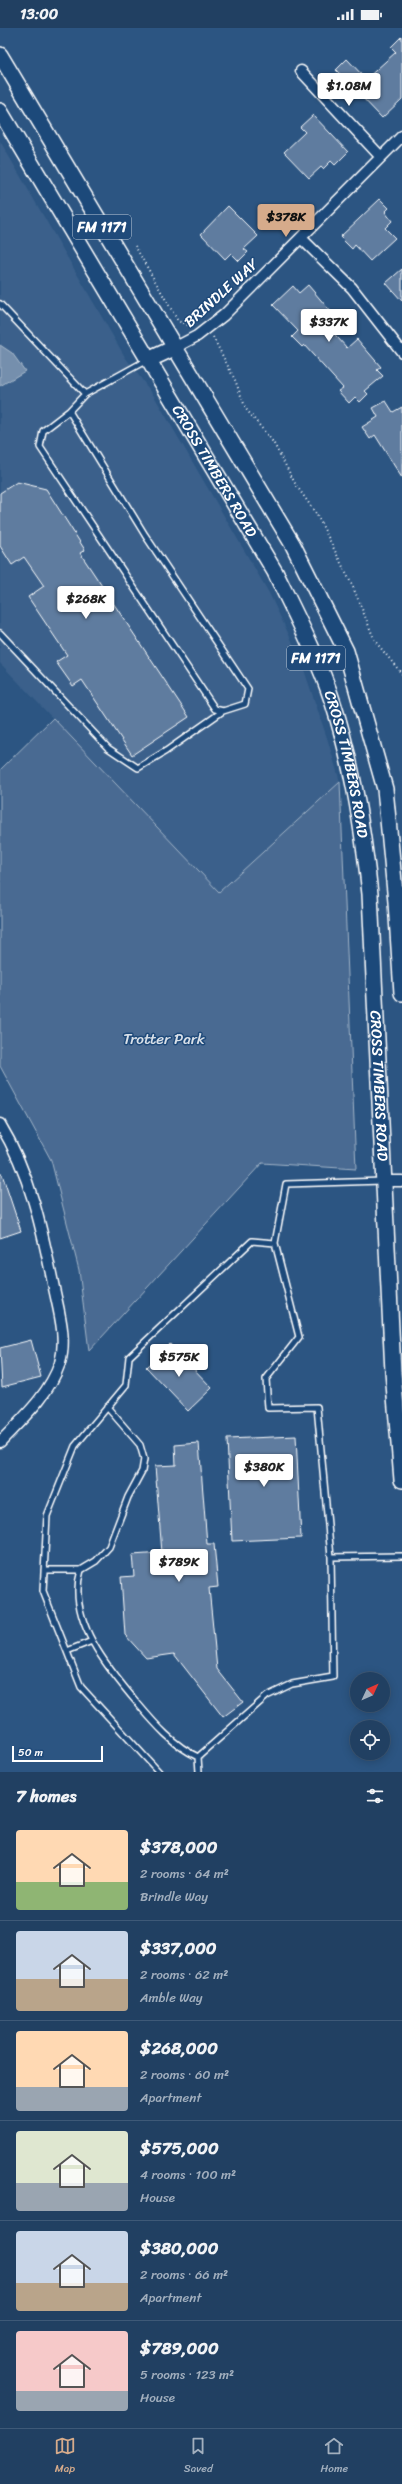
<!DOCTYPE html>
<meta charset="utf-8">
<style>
:root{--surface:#214062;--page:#2d4b6b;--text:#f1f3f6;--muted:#a2afbe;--line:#3e5977;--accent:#d6ab8b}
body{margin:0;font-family:Sriracha,sans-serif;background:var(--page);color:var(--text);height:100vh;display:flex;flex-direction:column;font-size:15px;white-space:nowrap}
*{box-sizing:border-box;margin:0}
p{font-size:13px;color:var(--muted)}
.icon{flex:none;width:22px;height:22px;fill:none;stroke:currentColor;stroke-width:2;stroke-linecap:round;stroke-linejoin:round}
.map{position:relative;height:1744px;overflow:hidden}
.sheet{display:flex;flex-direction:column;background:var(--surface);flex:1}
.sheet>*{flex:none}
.needle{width:26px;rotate:46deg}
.buttons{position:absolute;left:350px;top:1644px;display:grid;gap:8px}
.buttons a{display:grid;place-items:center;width:40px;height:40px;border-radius:50%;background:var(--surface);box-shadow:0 2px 10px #0003,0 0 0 1px var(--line);font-size:20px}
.scale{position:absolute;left:12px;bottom:10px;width:91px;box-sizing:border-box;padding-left:4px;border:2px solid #fff;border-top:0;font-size:11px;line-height:14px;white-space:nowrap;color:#fff;-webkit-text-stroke:3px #1f4a7a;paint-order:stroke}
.price{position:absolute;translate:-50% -34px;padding:0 9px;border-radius:4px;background:#fff;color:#222;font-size:13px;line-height:26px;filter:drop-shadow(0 1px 2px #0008)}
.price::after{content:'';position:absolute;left:50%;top:24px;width:12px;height:9px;margin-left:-6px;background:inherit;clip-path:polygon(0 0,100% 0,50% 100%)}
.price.on{background:var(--accent);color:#111}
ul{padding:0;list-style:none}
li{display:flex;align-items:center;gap:12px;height:100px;padding:0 16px}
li+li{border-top:1px solid var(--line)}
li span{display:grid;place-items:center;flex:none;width:112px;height:80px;border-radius:4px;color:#555}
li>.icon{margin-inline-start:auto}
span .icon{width:48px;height:48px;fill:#fffc;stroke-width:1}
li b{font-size:17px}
h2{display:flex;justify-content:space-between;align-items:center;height:48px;padding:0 16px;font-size:17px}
.status{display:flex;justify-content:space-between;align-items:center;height:28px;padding:0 20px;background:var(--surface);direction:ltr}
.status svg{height:11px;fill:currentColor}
.menu{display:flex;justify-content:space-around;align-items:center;height:56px;border-top:1px solid var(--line);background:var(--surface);font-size:11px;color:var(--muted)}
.menu a{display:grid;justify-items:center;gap:2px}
.menu .on{color:var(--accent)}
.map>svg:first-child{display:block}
.built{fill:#3b618b}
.green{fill:#486b92;stroke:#a4b5c8}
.water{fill:#748fad;stroke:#acbcce}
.building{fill:#5e7c9f;stroke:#fff}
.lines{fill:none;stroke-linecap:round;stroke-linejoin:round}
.lane-casing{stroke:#fff;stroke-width:8}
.street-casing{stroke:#fff;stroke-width:13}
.primary-casing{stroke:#fff;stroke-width:18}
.path{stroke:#fff;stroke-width:2;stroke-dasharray:1 3;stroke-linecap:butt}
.lane{stroke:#1f4a7a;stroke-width:5}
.street{stroke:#1f4a7a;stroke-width:10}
.primary{stroke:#1f4a7a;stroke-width:15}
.labels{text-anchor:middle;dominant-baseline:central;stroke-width:3;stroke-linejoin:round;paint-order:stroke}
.shield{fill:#1f4a7a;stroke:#bcc9d7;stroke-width:1}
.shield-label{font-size:14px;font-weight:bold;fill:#fff}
.street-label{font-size:15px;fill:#fff;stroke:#1f4a7a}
.park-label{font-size:15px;fill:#dae1e9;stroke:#1f4a7a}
</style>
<div class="status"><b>13:00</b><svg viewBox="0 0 49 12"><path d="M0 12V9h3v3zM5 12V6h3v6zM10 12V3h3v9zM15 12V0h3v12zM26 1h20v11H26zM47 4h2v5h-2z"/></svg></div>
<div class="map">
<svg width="402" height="1744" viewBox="0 0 402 1744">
<rect width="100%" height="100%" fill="#2c5582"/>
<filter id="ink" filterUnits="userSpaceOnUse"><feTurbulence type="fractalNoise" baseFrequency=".025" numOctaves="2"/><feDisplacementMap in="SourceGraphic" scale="8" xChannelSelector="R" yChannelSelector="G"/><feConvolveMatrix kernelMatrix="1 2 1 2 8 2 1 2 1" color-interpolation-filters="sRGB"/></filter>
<g filter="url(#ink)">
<path class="built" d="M0,113L125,329L154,368L269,565L300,630L328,713L340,754L222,868L0,635Z"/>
<path class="green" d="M53,690L219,864L340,754L356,1141L262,1135L89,1323L79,1242L51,1132L0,1038V742Z"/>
<path class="water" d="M0,317L12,325L25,343L0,358Z"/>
<path class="building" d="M402,8V71L382,90L336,42L347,31L366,51L396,24L391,19Z
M313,87L348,124L335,137L331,133L323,141L321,139L309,150L284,124L305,104L300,99Z
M380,171L389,180L385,184L392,193L385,200L395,210L370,233L355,217L352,221L340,209Z
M228,178L258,208L244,221L248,224L239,233L231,225L225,231L201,206Z
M402,241V273L386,255Z
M308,257L338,292L329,300L347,320L357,311L381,339L377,342L383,348L365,363L368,366L360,374L355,369L349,375L338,363L343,360L304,317L302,319L292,309L298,303L273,277L293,258L299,265Z
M386,373L393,384L402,379V450L375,407L370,411L362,399L378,389L373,380Z
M17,454L46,461L85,522L80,525L189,689L132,727L82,652L73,658L56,634L67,627L28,569L44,558L24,529L12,537L0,518V465Z
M0,1146H2L21,1203L0,1210Z
M31,1312L41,1349L2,1359L0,1320Z
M170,1316L212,1360L188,1383L146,1339Z
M296,1408L301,1510L232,1513L227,1411Z
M199,1415L207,1516H214L218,1559L209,1560L217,1641L243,1674L223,1689L174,1626L146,1630L125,1607L121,1549L134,1548L132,1527L162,1525L155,1438L176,1437L175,1417Z"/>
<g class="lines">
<defs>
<path id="lane" d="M0,276L85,366L147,332
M69,383L145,507L248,661L245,676L223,683L215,681L40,419L43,403Z
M69,383L85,366
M0,605L108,720L138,740L166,723L223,683
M275,1215L299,1309L266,1351L268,1380L317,1379L331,1529L402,1528
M107,1379L140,1417L144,1431L142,1443L128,1469L109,1519L96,1533L81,1542C66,1591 109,1642 139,1677C155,1696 174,1718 198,1729
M44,1542H81
M67,1623L92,1613
M159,1744L81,1659L43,1563L47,1488L75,1418L126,1357L129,1329L252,1213L275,1215L286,1156L383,1153
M199,1744L198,1729L267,1668L292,1656L333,1649L331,1529"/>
<path id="street" d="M301,43L381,129
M301,210L352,260L402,324
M174,320L197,308L224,287L402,108
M0,1096C31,1147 42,1202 54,1260C59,1284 67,1310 60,1335C49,1367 23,1390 0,1414
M384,1153H402"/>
<g id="primary">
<path d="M0,27L293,517L346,623L385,761L396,874L402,965"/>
<path id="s1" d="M0,83L275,544C296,587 318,629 333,675C353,737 363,801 370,866L393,1344L402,1452"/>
<path d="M148,332L174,320"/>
</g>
</defs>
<use href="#lane" class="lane-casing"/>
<use href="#street" class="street-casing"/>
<use href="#primary" class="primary-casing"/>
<path class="path" d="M135,218L178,293L190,298L193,296
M213,309L235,352L246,381L273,414L296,457L317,487L353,559L375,613L402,646"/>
<use href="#lane" class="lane"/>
<use href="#street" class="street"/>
<use href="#primary" class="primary"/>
</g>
</g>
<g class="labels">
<g class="shield">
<rect x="73" y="187" width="58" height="24" rx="3"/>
<rect x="287" y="618" width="58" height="24" rx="3"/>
</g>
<g class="shield-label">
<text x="102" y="199">FM 1171</text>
<text x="316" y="630">FM 1171</text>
</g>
<g class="street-label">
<text transform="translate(221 265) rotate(-42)">BRINDLE WAY</text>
<text stroke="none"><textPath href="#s1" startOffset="419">CROSS TIMBERS ROAD</textPath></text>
<text stroke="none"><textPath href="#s1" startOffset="743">CROSS TIMBERS ROAD</textPath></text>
<text stroke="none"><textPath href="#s1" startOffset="1067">CROSS TIMBERS ROAD</textPath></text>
</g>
<g class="park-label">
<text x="164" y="1011">Trotter Park</text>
</g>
</g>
</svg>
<div class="buttons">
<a><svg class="needle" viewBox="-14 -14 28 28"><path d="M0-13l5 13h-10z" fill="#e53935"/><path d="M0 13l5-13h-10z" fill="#a2afbe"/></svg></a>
<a><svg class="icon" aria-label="locate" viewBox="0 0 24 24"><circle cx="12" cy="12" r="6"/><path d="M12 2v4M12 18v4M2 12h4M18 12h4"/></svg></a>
</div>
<div class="scale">50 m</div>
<b class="price" style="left:349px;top:79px">$1.08M</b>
<b class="price on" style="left:286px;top:210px">$378K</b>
<b class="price" style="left:329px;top:315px">$337K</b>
<b class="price" style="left:86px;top:592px">$268K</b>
<b class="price" style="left:179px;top:1350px">$575K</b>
<b class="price" style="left:264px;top:1460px">$380K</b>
<b class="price" style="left:179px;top:1555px">$789K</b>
</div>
<section class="sheet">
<h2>7 homes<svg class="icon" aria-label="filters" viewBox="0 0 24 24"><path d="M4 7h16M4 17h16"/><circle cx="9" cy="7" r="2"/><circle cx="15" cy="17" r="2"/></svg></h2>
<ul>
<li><span style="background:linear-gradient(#ffd9b3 65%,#8fb573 0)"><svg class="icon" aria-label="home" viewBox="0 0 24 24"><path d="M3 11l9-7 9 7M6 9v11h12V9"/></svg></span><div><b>$378,000</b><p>2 rooms · 64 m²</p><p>Brindle Way</p></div></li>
<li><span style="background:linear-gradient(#c9d6e8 60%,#b9a48a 0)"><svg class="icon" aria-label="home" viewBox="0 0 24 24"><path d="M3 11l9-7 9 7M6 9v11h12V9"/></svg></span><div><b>$337,000</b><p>2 rooms · 62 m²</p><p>Amble Way</p></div></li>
<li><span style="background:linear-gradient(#ffd9b3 70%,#9aa5b1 0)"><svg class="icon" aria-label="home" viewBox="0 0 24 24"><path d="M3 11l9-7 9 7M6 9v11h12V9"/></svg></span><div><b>$268,000</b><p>2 rooms · 60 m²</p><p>Apartment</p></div></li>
<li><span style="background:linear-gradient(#dfe7d0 65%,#9aa5b1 0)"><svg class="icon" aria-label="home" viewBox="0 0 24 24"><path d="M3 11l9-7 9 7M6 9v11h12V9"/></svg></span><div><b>$575,000</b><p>4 rooms · 100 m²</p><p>House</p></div></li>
<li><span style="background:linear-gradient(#c9d6e8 65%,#b9a48a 0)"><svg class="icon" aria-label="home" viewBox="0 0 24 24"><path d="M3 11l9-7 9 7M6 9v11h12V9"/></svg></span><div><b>$380,000</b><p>2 rooms · 66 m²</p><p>Apartment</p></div></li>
<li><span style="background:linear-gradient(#f6c9c9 75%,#9aa5b1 0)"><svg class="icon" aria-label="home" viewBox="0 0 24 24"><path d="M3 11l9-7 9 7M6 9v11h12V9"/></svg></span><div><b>$789,000</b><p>5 rooms · 123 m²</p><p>House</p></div></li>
</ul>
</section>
<nav class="menu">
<a class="on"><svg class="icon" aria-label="map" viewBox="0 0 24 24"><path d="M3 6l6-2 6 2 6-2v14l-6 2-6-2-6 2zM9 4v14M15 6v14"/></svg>Map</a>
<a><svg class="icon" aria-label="saved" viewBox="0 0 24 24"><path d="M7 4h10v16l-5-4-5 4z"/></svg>Saved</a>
<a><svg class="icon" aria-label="home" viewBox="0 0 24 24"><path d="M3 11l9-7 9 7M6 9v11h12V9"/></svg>Home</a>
</nav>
